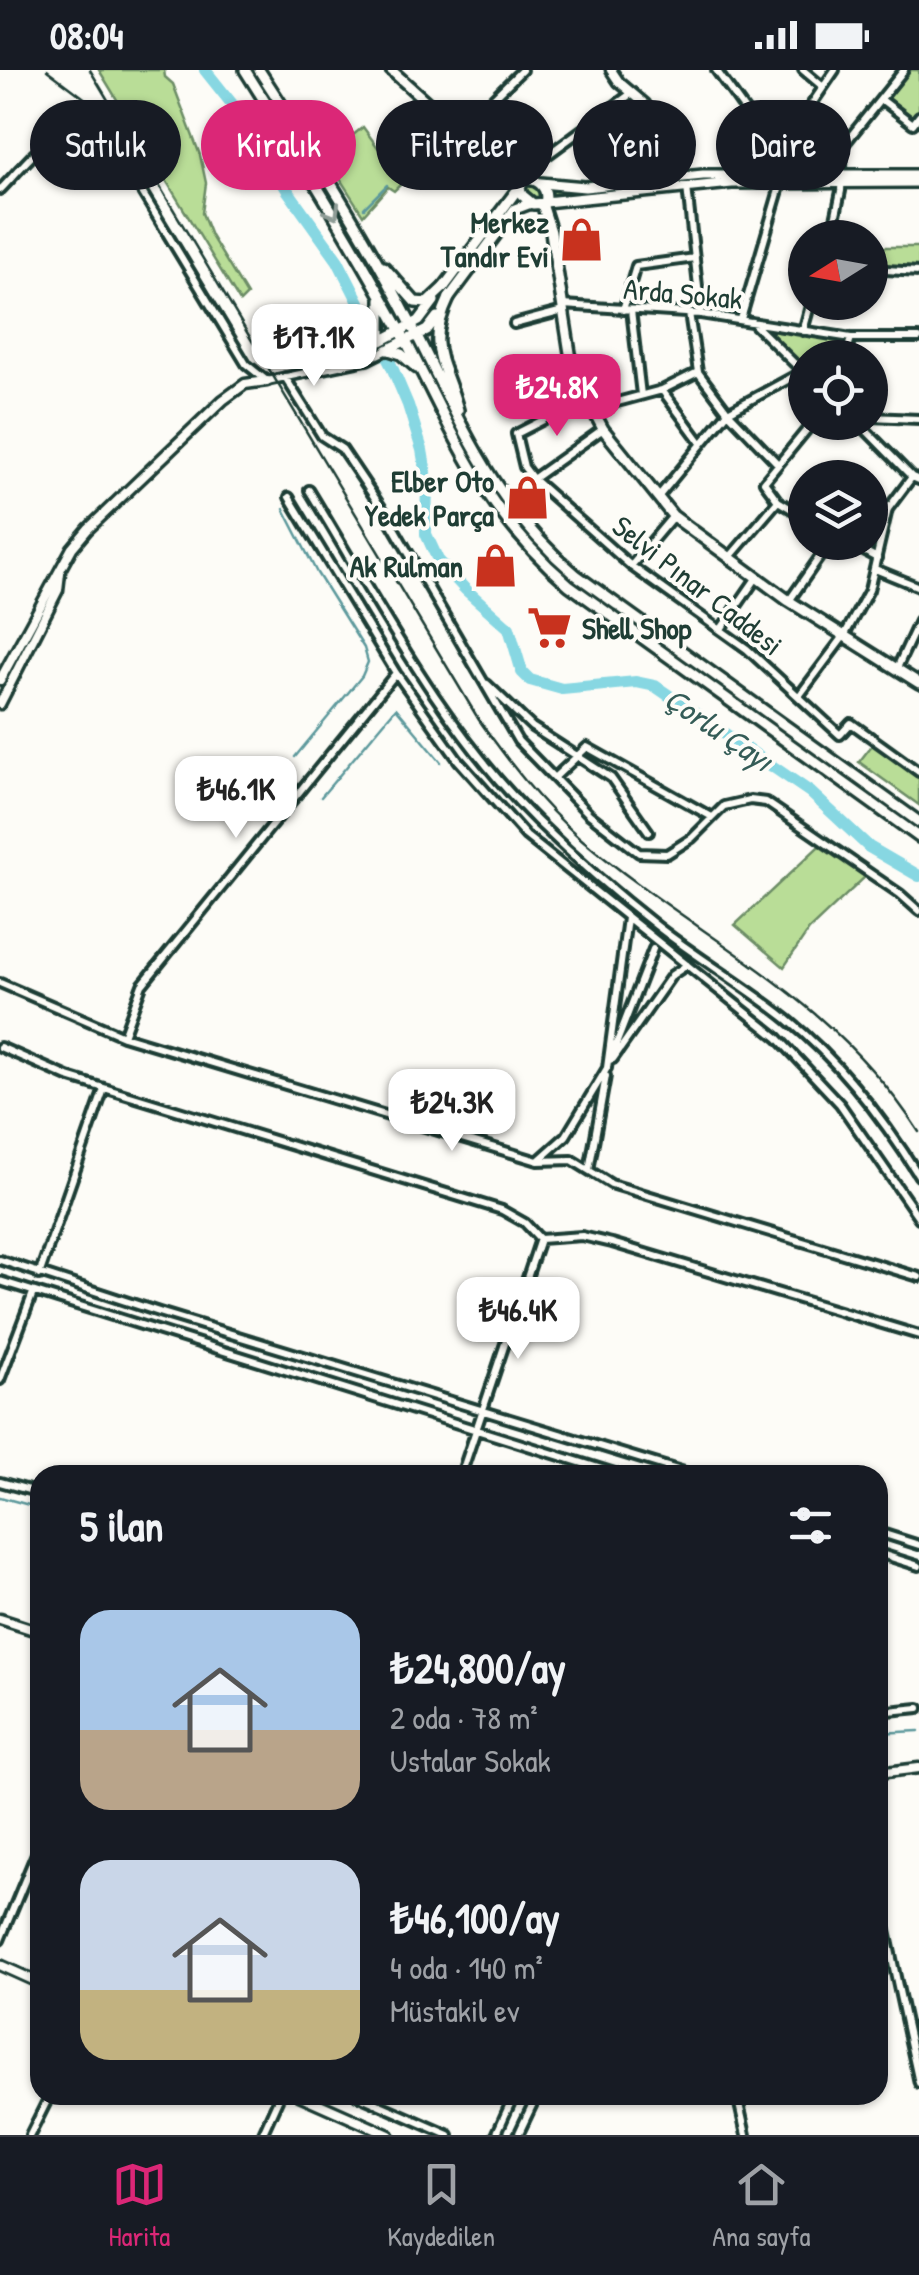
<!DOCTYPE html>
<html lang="tr">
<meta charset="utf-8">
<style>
:root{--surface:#171b24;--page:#242831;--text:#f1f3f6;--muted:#9ea1a6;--line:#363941;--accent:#db2777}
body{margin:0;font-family:"Patrick Hand",sans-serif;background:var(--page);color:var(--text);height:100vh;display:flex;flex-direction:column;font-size:38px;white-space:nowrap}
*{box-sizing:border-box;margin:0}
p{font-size:32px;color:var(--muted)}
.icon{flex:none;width:55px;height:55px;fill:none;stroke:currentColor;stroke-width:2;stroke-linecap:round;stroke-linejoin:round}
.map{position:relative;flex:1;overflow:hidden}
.panel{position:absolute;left:30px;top:1395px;width:858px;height:640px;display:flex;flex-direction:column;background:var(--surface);border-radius:30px;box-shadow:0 2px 8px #0004}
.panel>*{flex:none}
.hud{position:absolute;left:30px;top:30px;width:860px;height:90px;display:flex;gap:20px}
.needle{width:65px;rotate:259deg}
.controls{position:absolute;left:788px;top:150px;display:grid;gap:20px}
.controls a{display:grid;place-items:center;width:100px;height:100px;border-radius:50%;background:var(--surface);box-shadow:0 2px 8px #0004;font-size:50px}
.price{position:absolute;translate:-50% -85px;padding:0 22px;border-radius:20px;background:#fff;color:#222;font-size:32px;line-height:65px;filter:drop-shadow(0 2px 5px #0008)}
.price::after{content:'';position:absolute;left:50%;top:60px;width:30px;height:22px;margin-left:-15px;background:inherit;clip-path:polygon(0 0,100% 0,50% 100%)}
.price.selected{background:var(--accent);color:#fff}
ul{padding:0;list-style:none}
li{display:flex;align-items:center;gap:30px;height:250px;padding:0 50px}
li span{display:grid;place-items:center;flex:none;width:280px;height:200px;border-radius:30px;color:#555}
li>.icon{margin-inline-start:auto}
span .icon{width:120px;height:120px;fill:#fffc;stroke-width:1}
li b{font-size:42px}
h2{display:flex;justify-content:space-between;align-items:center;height:120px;padding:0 50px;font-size:42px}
.tag{padding:0 35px;border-radius:45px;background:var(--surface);box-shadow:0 2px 8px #0004;font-size:35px;line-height:90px}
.tag.selected{background:var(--accent);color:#fff}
.status{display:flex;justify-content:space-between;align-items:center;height:70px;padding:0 50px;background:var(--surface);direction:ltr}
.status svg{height:28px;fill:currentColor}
.tabs{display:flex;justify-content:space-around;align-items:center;height:140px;border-top:2px solid var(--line);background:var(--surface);font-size:28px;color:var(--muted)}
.tabs a{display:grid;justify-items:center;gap:5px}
.tabs .selected{color:var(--accent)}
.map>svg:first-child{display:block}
.green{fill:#b9dd97;stroke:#6c8d66;stroke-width:2.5}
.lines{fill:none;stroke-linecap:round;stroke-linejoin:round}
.stream{stroke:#5d999c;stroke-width:2.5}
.river{stroke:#87d7e2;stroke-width:12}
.minor-casing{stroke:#1f3d34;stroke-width:14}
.tertiary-casing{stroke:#1f3d34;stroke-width:15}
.secondary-casing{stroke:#1f3d34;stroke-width:16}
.primary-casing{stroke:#1f3d34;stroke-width:16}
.minor{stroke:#fdfcf7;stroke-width:6}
.tertiary{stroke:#fdfcf7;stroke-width:8}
.secondary{stroke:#fdfcf7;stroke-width:9}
.primary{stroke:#fdfcf7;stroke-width:9}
.rail{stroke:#1f3d34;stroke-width:2.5}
.oneway{stroke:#8e9c96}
.labels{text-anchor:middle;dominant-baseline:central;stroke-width:8;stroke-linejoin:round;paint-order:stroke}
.poi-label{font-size:30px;font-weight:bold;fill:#1f3d34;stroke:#fdfcf7;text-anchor:end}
.street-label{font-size:30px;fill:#1f3d34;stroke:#fdfcf7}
.water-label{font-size:32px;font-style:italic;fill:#345c57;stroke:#fdfcf7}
</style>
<div class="status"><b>08:04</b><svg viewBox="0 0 49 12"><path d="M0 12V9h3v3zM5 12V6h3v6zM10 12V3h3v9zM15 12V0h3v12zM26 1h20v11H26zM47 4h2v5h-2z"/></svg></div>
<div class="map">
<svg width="919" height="2065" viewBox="0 0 919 2065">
<rect width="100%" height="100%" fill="#fdfcf7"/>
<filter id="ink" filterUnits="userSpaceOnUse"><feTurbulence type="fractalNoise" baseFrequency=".01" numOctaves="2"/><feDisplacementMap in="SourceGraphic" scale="20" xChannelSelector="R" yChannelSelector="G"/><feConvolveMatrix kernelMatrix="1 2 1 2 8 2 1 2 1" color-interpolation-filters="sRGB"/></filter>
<g filter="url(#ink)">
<path class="green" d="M99,0H164L165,7L173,14L200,85L206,113L202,143L211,166L247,225L240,232Z
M904,0H919V46L913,54L882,30Z
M363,57L403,112L394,121L388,117L363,145L326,87Z
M787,71L843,76L840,100H778Z
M754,104L732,113L540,135L523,125L526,110L575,116Z
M871,177H919V202L870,199Z
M767,255L848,270L843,287L805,288V300L764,262Z
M873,674L919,707V735L859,692Z
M819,776L865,807L809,860L784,897L735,855Z"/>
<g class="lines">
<path class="stream" d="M364,138L387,115
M284,439L317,503L364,578L368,592L362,606L295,687
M321,727L396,638L441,692
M0,1427L40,1438
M878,1663L919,1661"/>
<path class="river" d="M205,0L240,44L288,121L338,191L391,295L408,335L422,380L427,409L426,464L438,490L465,519L509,558L522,602L530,610L562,619L636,612L655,616L810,722L869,777L919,806"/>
<defs>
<path id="minor" d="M716,0L754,53L786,72
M803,0L822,16
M882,30L913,54L919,46
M460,61L522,0
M776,105L786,72L835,0
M524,110L542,89L632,23
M687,117L701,244
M0,120C22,98 64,42 99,51L246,294L267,311L367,290L387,280
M831,168L841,121L843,76L904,0
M870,199L919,202
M563,235L701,244L851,268H919
M623,240L636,196L695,188
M631,240L641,325
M689,243L698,302L728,342L778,394
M741,249L781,113
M752,252L804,303
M514,254L563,241
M803,261L811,232
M845,288L851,268
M354,290L361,282L381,271
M285,307L322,366L342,379L387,446L518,671L589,744L639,783L667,784L692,768L724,736L750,730L766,732L900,824L919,841
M662,320L701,373
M584,329L516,364L524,397L533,409L631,496L747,579L840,665L851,653L919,702
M591,339L662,320L698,302
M870,347L919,349
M858,352L912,407L919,410
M533,409L603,359
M309,420C378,533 442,658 537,751C575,788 616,824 657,856C699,889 746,916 787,949C840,992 883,1048 919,1106
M289,427L396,603L458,690L526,766L778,968L840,1034L919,1148
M658,427L728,342L802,302
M805,447L778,431L764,412L813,352
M847,472L877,488
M730,487L778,431
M631,496L673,446
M875,499L919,517
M789,531L830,472
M721,559L757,507
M897,598L919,551
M487,614L532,657L611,708L649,762
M799,626L844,566L869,520L888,439L912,407
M554,708L587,677L712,747
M0,913L123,966L538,1091L572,1090L611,1114L919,1207
M123,966L142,915L396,603
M0,977L68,1007L502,1140L525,1153L540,1169L582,1166L612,1173L919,1265
M613,989L672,905L687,895
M610,990L653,879
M539,1090L566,1066L607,998L627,848
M589,1100L606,1006
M0,1190L159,1242L694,1405
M39,1205L104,1019
M0,1211L621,1405
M0,1310L33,1223
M461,1405L540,1169
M0,1412L40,1423
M878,1462L919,1475
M878,1483L919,1496
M878,1642L919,1638
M878,1824L919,2013
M0,1870L40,1774
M357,2025L449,2065
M737,2025L746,2065
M30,2065L50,2025
M262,2065L280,2025
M496,2065L514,2025
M518,2065L537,2025"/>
<path id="tertiary" d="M611,0L619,12L645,34L684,107
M0,610L72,478L88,459L223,330L245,314L267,311
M0,634L58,520L60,503
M0,1549L40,1562
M878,1703L919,1698
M0,1895L40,1913
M299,2025L389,2065"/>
<path id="secondary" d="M391,0L520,116L444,217
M523,110C538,107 549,118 545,133L533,134L522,125L520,118Z
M541,113L585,117L703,105H919
M545,132L732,113L919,112
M542,134L551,162L573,302L603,359L673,446L789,531L919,613
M449,228L515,139L531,133"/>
<path id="primary" d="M245,0C298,84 350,169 398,256C452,357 478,437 569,515L919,767
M259,0C313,83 366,167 411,254C461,351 490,432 576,505L919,752
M384,197L415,232L427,233L444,217
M449,228C425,278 445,292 458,340
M381,229V271
M381,271L419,251L434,231
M387,280L427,260L437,247
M389,280L401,284L417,298"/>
</defs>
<use href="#minor" class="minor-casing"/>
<use href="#tertiary" class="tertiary-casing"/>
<use href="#secondary" class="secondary-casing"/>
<use href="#primary" class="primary-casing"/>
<use href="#minor" class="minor"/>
<use href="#tertiary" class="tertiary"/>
<use href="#secondary" class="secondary"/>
<use href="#primary" class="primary"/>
<path class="rail" d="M47,0L87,30L115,65
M90,0L479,650C509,692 540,733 579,767C699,870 828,921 919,1062"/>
</g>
<defs><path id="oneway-chevron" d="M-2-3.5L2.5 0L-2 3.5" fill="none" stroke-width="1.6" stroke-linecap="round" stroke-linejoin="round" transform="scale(2.5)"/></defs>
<use class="oneway" href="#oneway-chevron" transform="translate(333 142) rotate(60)"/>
</g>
<defs>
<symbol id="shop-bare" viewBox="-9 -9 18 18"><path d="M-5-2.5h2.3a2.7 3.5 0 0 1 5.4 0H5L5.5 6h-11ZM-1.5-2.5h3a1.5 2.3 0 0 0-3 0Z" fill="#c8321e" stroke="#fdfcf7" stroke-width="2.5" paint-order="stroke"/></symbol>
<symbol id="supermarket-bare" viewBox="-9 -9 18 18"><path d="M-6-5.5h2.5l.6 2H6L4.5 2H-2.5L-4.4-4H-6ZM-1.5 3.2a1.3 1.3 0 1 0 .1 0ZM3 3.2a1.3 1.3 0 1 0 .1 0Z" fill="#c8321e" stroke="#fdfcf7" stroke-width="2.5" paint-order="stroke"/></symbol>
</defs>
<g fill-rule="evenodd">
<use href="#shop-bare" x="550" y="138" width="63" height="63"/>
<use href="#shop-bare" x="496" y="396" width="63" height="63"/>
<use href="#shop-bare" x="464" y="464" width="63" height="63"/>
<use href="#supermarket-bare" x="518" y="526" width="63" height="63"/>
</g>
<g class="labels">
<g class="poi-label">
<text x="549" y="152">Merkez<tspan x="549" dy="34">Tandır Evi</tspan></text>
<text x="494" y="411">Elber Oto<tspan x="494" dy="34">Yedek Parça</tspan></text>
<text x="463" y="496">Ak Rulman</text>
<text x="582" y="558" text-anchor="start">Shell Shop</text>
</g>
<g class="street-label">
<text transform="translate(683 223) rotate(5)">Arda Sokak</text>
<text transform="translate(698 515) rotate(38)">Selvi Pınar Caddesi</text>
</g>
<g class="water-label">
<text transform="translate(719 659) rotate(34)">Çorlu Çayı</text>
</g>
</g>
</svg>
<div class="controls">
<a><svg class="needle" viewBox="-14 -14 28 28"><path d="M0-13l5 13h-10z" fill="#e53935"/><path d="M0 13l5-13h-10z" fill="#9ea1a6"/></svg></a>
<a><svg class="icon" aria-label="locate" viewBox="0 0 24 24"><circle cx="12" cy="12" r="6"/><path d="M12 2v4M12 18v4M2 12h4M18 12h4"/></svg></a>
<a><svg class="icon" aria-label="layers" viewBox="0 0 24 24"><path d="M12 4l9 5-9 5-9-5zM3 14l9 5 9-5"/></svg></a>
</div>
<b class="price" style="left:314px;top:319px">₺17.1K</b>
<b class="price selected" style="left:557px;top:369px">₺24.8K</b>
<b class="price" style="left:236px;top:771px">₺46.1K</b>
<b class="price" style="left:452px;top:1084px">₺24.3K</b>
<b class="price" style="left:518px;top:1292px">₺46.4K</b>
<div class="hud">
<a class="tag">Satılık</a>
<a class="tag selected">Kiralık</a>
<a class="tag">Filtreler</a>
<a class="tag">Yeni</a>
<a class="tag">Daire</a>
</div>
<section class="panel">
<h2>5 ilan<svg class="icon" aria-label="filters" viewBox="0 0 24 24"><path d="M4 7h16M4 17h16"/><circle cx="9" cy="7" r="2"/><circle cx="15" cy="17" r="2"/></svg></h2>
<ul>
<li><span style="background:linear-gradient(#a9c7e8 60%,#b9a48a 0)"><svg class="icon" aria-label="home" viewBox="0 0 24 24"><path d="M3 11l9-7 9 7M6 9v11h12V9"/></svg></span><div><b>₺24,800/ay</b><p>2 oda · 78 m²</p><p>Ustalar Sokak</p></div></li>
<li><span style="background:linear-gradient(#c9d6e8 65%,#c2b280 0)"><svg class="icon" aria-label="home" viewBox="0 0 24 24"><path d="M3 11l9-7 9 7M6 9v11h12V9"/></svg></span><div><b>₺46,100/ay</b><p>4 oda · 140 m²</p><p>Müstakil ev</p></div></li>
</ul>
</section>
</div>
<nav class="tabs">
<a class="selected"><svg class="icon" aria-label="map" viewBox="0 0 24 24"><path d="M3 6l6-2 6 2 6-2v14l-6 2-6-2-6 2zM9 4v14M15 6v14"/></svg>Harita</a>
<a><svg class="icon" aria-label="saved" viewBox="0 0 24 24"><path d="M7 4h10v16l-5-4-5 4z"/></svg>Kaydedilen</a>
<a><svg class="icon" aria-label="home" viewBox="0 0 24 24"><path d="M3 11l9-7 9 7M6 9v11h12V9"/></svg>Ana sayfa</a>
</nav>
